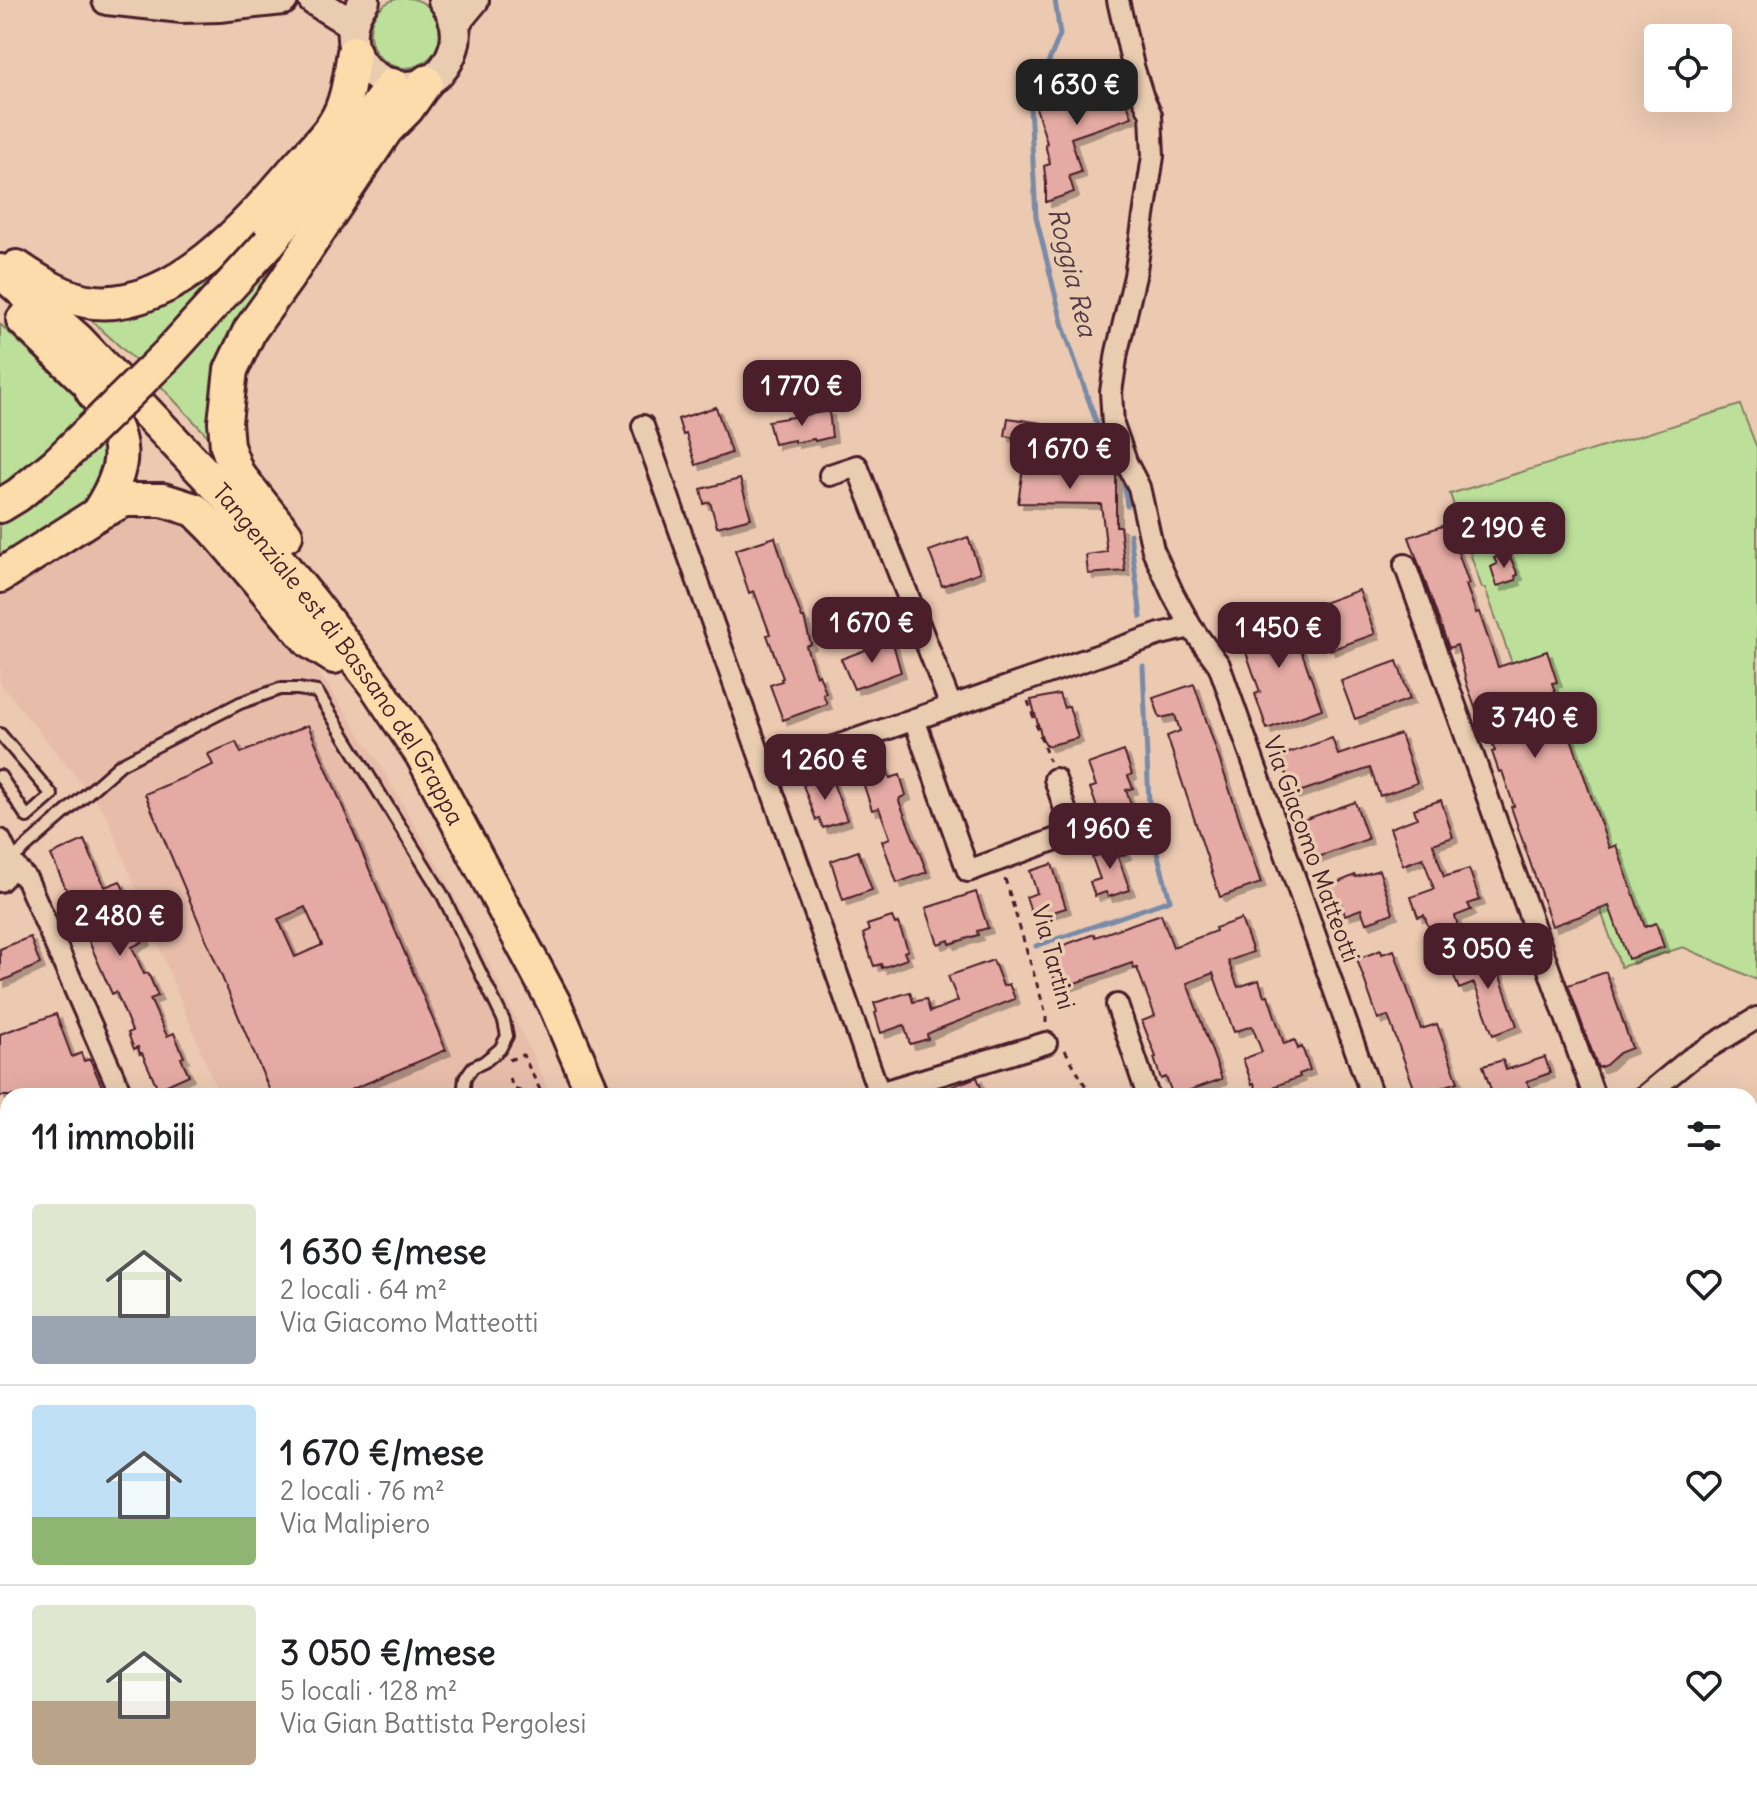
<!DOCTYPE html>
<html lang="it">
<meta charset="utf-8">
<style>
:root{--surface:#fff;--page:#f2f2f2;--text:#202124;--muted:#757577;--line:#e0e0e0;--accent:#4a1f2b}
body{margin:0;font-family:Delius,sans-serif;background:var(--page);color:var(--text);height:100vh;display:flex;flex-direction:column;font-size:30px;white-space:nowrap}
*{box-sizing:border-box;margin:0}
p{font-size:26px;color:var(--muted)}
.icon{flex:none;width:44px;height:44px;fill:none;stroke:currentColor;stroke-width:2;stroke-linecap:round;stroke-linejoin:round}
.map{position:relative;flex:1;overflow:hidden}
.details{position:absolute;left:0px;top:1088px;width:1758px;height:714px;display:flex;flex-direction:column;background:var(--surface);border-radius:24px 24px 0 0;box-shadow:0 8px 32px #0002}
.details>*{flex:none}
.buttons{position:absolute;left:1644px;top:24px;display:grid;gap:16px}
.buttons a{display:grid;place-items:center;width:88px;height:88px;border-radius:8px;background:var(--surface);box-shadow:0 8px 32px #0002;font-size:40px}
.price{position:absolute;translate:-50% -68px;padding:0 18px;border-radius:16px;background:var(--accent);color:#fff;font-size:26px;line-height:52px;filter:drop-shadow(0 2px 4px #0008)}
.price::after{content:'';position:absolute;left:50%;top:48px;width:24px;height:18px;margin-left:-12px;background:inherit;clip-path:polygon(0 0,100% 0,50% 100%)}
.price.active{background:#222;color:#fff}
ul{padding:0;list-style:none}
li{display:flex;align-items:center;gap:24px;height:200px;padding:0 32px}
li+li{border-top:2px solid var(--line)}
li span{display:grid;place-items:center;flex:none;width:224px;height:160px;border-radius:8px;color:#555}
li>.icon{margin-inline-start:auto}
span .icon{width:96px;height:96px;fill:#fffc;stroke-width:1}
li b{font-size:34px}
h2{display:flex;justify-content:space-between;align-items:center;height:96px;padding:0 32px;font-size:34px}
.map>svg:first-child{display:block}
.built{fill:#e7bdaa}
.green{fill:#bce09a;stroke:#838062;stroke-width:2}
.lines{fill:none;stroke-linecap:round;stroke-linejoin:round}
.stream{stroke:#798ba7;stroke-width:5}
.building{fill:#e4aaa3;stroke:#4a1f2b;stroke-width:2;fill-rule:evenodd;filter:url(#shadow)}
.service-casing{stroke:#4a1f2b;stroke-width:16}
.minor-casing{stroke:#4a1f2b;stroke-width:26}
.tertiary-casing{stroke:#4a1f2b;stroke-width:30}
.secondary-casing{stroke:#4a1f2b;stroke-width:34}
.trunk-casing{stroke:#4a1f2b;stroke-width:38}
.path{stroke:#4a1f2b;stroke-width:3;stroke-dasharray:6 6;stroke-linecap:butt}
.service{stroke:#eacdb1;stroke-width:10}
.minor{stroke:#eacdb1;stroke-width:20}
.tertiary{stroke:#eacdb1;stroke-width:24}
.secondary{stroke:#eacdb1;stroke-width:28}
.trunk{stroke:#fddcac;stroke-width:32}
.trunk-bridge-casing{stroke:#4a1f2b;stroke-width:38;stroke-linecap:butt}
.trunk-bridge{stroke:#fddcac;stroke-width:32}
.labels{text-anchor:middle;dominant-baseline:central;stroke-width:7;stroke-linejoin:round;paint-order:stroke}
.street-label{font-size:24px;fill:#4a1f2b;stroke:#eacdb1}
.water-label{font-size:26px;font-style:italic;fill:#563a4a;stroke:#eacdb1}
</style>
<div class="map">
<svg width="1757" height="1801" viewBox="0 0 1757 1801">
<defs>
<filter id="shadow"><feDropShadow dx="5" dy="5" stdDeviation="0" flood-color="#0004"/></filter>
</defs>
<rect width="100%" height="100%" fill="#ecc9b1"/>
<filter id="ink" filterUnits="userSpaceOnUse"><feTurbulence type="fractalNoise" baseFrequency=".0125" numOctaves="2"/><feDisplacementMap in="SourceGraphic" scale="16" xChannelSelector="R" yChannelSelector="G"/><feConvolveMatrix kernelMatrix="1 2 1 2 8 2 1 2 1" color-interpolation-filters="sRGB"/></filter>
<g filter="url(#ink)">
<path class="built" d="M137,509L165,514L185,525L294,641L329,687L376,758L445,877L506,998L551,1096H219L106,814L0,683V591L77,539Z"/>
<path class="green" d="M370 33a35 35 0 1 1 70 0a35 35 0 1 1-70 0Z
M350,129L139,364L77,307H128Z
M324,194L262,303L218,447L157,382Z
M0,324L93,412L0,492Z
M1740,405L1757,448V980L1683,947L1621,967L1485,588H1482L1450,494Z
M106,434L113,449L94,498L0,561V522Z"/>
<g class="lines">
<path class="stream" d="M1055,0L1060,35L1030,106L1036,217L1063,326L1099,430L1110,456
M1123,475L1127,506
M1130,534L1141,617
M1036,946L1170,900L1150,827L1143,666
M1103,1794L1104,1801"/>
</g>
<path class="building" d="M1105,64L1110,85L1120,83L1132,117L1071,138L1081,172L1069,176L1074,192L1046,202V183L1044,166L1050,164L1045,144L1047,143L1035,104L1095,89L1092,67Z
M716,407L731,453L696,465L686,434L683,435L678,419Z
M829,411L832,437L815,441L814,439L794,443V440L774,444L768,421Z
M1008,418L1048,424L1041,468H1115L1116,472V526H1120L1125,571L1088,574L1086,555L1107,552L1101,504L1018,503L1027,440L1005,436Z
M740,479L751,518L717,527L710,502L704,504L701,489Z
M1448,524L1469,584L1466,585L1476,613L1479,612L1498,667L1547,651L1557,682L1552,683L1609,848L1616,845L1645,927L1656,923L1664,947L1628,959L1609,906L1552,926L1511,807L1514,806L1502,771L1499,772L1492,752L1495,751L1483,715L1479,717L1467,685L1457,645L1449,648L1409,537Z
M775,537L788,580L802,618H804L811,644L806,646L816,676L819,674L826,693L823,694L827,704L783,720L770,685L782,681L781,679L783,678L767,635L770,634L754,591L749,593L735,550Z
M968,537L980,572L942,586L929,551Z
M1508,552L1518,575L1515,576L1516,580L1497,586L1491,567L1497,564L1494,558Z
M1359,590L1375,634L1330,650L1314,606Z
M1287,610L1322,709L1267,729L1255,694L1260,692L1237,627Z
M892,640L901,672L854,689L841,659Z
M1397,661L1410,699L1355,719L1341,681Z
M1194,684L1261,883L1220,897L1167,736L1180,731L1175,715L1160,718L1153,698Z
M1059,694L1064,708L1069,706L1078,738L1047,746L1042,738L1031,700Z
M308,725L446,1050L336,1096H272L145,794L213,765L208,754L236,742L241,753ZM305,907L322,945L295,957L278,919Z
M1400,734L1417,783L1380,796L1370,768L1293,794L1280,756L1332,738L1338,755Z
M1124,751L1132,774L1128,776L1133,788L1126,790L1132,808L1101,819L1090,788L1096,786L1088,764Z
M878,753L890,778L900,775L906,795L900,798L899,801L927,872L897,883L882,841L890,838L879,808L872,810L856,761Z
M830,775L847,820L823,828L819,818L816,820L803,785Z
M1441,800L1453,837L1433,844L1444,877L1469,869L1480,900L1468,904L1471,910L1455,916L1459,929L1443,935L1441,930L1431,934L1424,915L1418,917L1411,897L1434,889L1423,858L1403,865L1390,828L1417,818L1414,809Z
M1355,802L1368,839L1313,859L1300,821Z
M84,840L105,887L120,881L146,940L132,947L144,974L148,973L158,996L150,999L167,1036L174,1033L184,1057L181,1058L189,1075L158,1089L142,1053L140,1054L138,1047L134,1049L128,1033L132,1031L116,992L112,994L51,855Z
M1121,840L1126,854L1118,857L1130,890L1108,897L1106,892L1095,896L1090,882L1100,879L1092,857L1106,853L1104,845Z
M858,851L872,890L843,900L831,861Z
M1052,864L1066,908L1033,918L1026,897L1037,893L1030,871Z
M1379,870L1393,913L1366,923L1361,909L1345,915L1342,905L1327,911L1320,890L1355,875L1356,877Z
M976,892L988,928L977,931L978,935L950,944L949,940L938,944L926,908Z
M1161,914L1173,947L1216,931L1215,928L1241,919L1253,952L1228,961L1238,987L1259,980L1264,996L1268,995L1284,1044L1295,1040L1298,1049L1302,1047L1310,1070L1299,1074L1300,1077L1275,1086L1276,1089L1258,1095L1254,1083L1252,1084L1243,1059L1262,1052L1252,1026L1234,1032L1213,973L1187,983L1222,1079L1173,1096L1166,1077L1161,1079L1154,1058L1156,1057L1142,1021L1155,1016L1137,968L1134,969L1132,963L1058,989L1045,952L1094,934L1095,937Z
M892,917L895,924L898,923L908,950L904,952L907,959L882,968L881,964L874,966L863,934L869,931L867,925Z
M30,937L40,964L0,982V949Z
M1381,950L1382,954L1394,950L1421,1029L1437,1024L1458,1082L1417,1096L1388,1016L1378,1019L1357,959Z
M1492,953L1517,1026L1493,1035L1474,983L1459,989L1451,968Z
M993,960L1003,986L1009,984L1015,999L936,1030L927,1034L928,1039L910,1044L904,1025L881,1033L875,1013L877,1012L874,1003L910,992L913,1002L926,999L930,1012L958,1001L948,976Z
M1606,972L1632,1048L1619,1053L1606,1065L1598,1068L1568,985Z
M56,1014L72,1057L81,1053L84,1061L90,1059L106,1096H0V1034Z
M1545,1057L1550,1073L1527,1081L1532,1096H1493L1483,1066L1503,1060L1506,1070Z
M977,1077L984,1096H930V1095Z"/>
<g class="lines">
<defs>
<path id="service" d="M0,734L52,795L27,817L0,776
M10,861L121,764L240,703L280,689H298L317,692L442,894L504,1021L507,1036L500,1049L484,1062L473,1067L465,1078L463,1096
M1750,1505L1757,1502
M1750,1531L1757,1545
M1075,1795L1076,1801"/>
<path id="minor" d="M1118,0L1133,66L1142,95L1151,115L1153,156L1135,276L1117,352L1111,392L1113,424L1126,462L1139,487L1153,550L1173,594L1191,627L1219,665L1372,1096
M643,426L880,1096
M830,475L857,466L951,706
M1405,565L1594,1096
M914,719L968,871L1073,833L1055,779
M765,771L1160,634L1191,627
M0,840L10,861L5,876L0,881
M10,861L27,880L122,1096
M1117,1005L1148,1096
M879,1093L1046,1043
M1645,1096L1690,1059L1757,1018
M0,1171L8,1187
M0,1273L8,1269
M0,1365L8,1361
M0,1637L8,1655
M1750,1671L1757,1691
M163,1794L166,1801
M385,1794L388,1801
M1267,1794L1270,1801
M56,1801L69,1794
M306,1801L322,1794
M1292,1801L1310,1794"/>
<path id="tertiary" d="M1750,1566L1757,1560
M1481,1801L1489,1794"/>
<path id="secondary" d="M107,0L182,8L219,7L283,0
M313,0L352,24
M365,0C313,69 430,127 454,47C459,30 453,13 443,0
M455,23L474,0"/>
<g id="trunk">
<path d="M269,243L337,160L392,85"/>
<path d="M17,267C39,282 67,300 94,302C175,309 248,224 296,168C308,154 325,139 335,122C348,102 350,75 354,52"/>
<path id="s1" d="M0,271L78,340L229,499L313,603L376,686L422,755L555,1005L594,1096"/>
<path d="M23,320L99,393"/>
<path d="M92,391C128,439 130,463 97,514"/>
<path d="M0,506L18,495L57,463"/>
<path d="M286,535L237,473L227,446L225,422L231,370L250,330L286,280L386,130L407,109L426,82"/>
<path d="M0,576L97,514L125,500H163L195,510L214,529L310,642L334,657"/>
<path d="M851,1794L853,1801"/>
</g>
</defs>
<use href="#service" class="service-casing"/>
<use href="#minor" class="minor-casing"/>
<use href="#tertiary" class="tertiary-casing"/>
<use href="#secondary" class="secondary-casing"/>
<use href="#trunk" class="trunk-casing"/>
<path class="path" d="M1028,701L1049,761
M1005,879L1046,1014V1025
M1065,1050L1091,1096
M509,1060L523,1055L543,1096
M510,1078L513,1089
M506,1096L513,1089L524,1092L527,1096
M261,1794L264,1801"/>
<use href="#service" class="service"/>
<use href="#minor" class="minor"/>
<use href="#tertiary" class="tertiary"/>
<use href="#secondary" class="secondary"/>
<use href="#trunk" class="trunk"/>
<defs>
<path id="trunk-bridge" d="M57,463L167,355L269,243"/>
</defs>
<use href="#trunk-bridge" class="trunk-bridge-casing"/>
<use href="#trunk-bridge" class="trunk-bridge"/>
</g>
</g>
<g class="labels">
<g class="street-label">
<text stroke="none"><textPath href="#s1" startOffset="514">Tangenziale est di Bassano del Grappa</textPath></text>
<text transform="translate(1312 849) rotate(70)">Via Giacomo Matteotti</text>
<text transform="translate(1054 957) rotate(75)">Via Tartini</text>
</g>
<g class="water-label">
<text transform="translate(1073 272) rotate(76)">Roggia Rea</text>
</g>
</g>
</svg>
<div class="buttons">
<a><svg class="icon" aria-label="locate" viewBox="0 0 24 24"><circle cx="12" cy="12" r="6"/><path d="M12 2v4M12 18v4M2 12h4M18 12h4"/></svg></a>
</div>
<b class="price active" style="left:1077px;top:127px">1 630 €</b>
<b class="price" style="left:802px;top:428px">1 770 €</b>
<b class="price" style="left:1070px;top:491px">1 670 €</b>
<b class="price" style="left:1504px;top:570px">2 190 €</b>
<b class="price" style="left:872px;top:665px">1 670 €</b>
<b class="price" style="left:1279px;top:670px">1 450 €</b>
<b class="price" style="left:1535px;top:760px">3 740 €</b>
<b class="price" style="left:825px;top:802px">1 260 €</b>
<b class="price" style="left:1110px;top:871px">1 960 €</b>
<b class="price" style="left:120px;top:958px">2 480 €</b>
<b class="price" style="left:1488px;top:991px">3 050 €</b>
<section class="details">
<h2>11 immobili<svg class="icon" aria-label="filters" viewBox="0 0 24 24"><path d="M4 7h16M4 17h16"/><circle cx="9" cy="7" r="2"/><circle cx="15" cy="17" r="2"/></svg></h2>
<ul>
<li><span style="background:linear-gradient(#dfe7d0 70%,#9aa5b1 0)"><svg class="icon" aria-label="home" viewBox="0 0 24 24"><path d="M3 11l9-7 9 7M6 9v11h12V9"/></svg></span><div><b>1 630 €/mese</b><p>2 locali · 64 m²</p><p>Via Giacomo Matteotti</p></div><svg class="icon" aria-label="heart" viewBox="0 0 24 24"><path d="M12 20l-8-8c-3-5 5-10 8-4 3-6 11-1 8 4z"/></svg></li>
<li><span style="background:linear-gradient(#bfe0f5 70%,#8fb573 0)"><svg class="icon" aria-label="home" viewBox="0 0 24 24"><path d="M3 11l9-7 9 7M6 9v11h12V9"/></svg></span><div><b>1 670 €/mese</b><p>2 locali · 76 m²</p><p>Via Malipiero</p></div><svg class="icon" aria-label="heart" viewBox="0 0 24 24"><path d="M12 20l-8-8c-3-5 5-10 8-4 3-6 11-1 8 4z"/></svg></li>
<li><span style="background:linear-gradient(#dfe7d0 60%,#b9a48a 0)"><svg class="icon" aria-label="home" viewBox="0 0 24 24"><path d="M3 11l9-7 9 7M6 9v11h12V9"/></svg></span><div><b>3 050 €/mese</b><p>5 locali · 128 m²</p><p>Via Gian Battista Pergolesi</p></div><svg class="icon" aria-label="heart" viewBox="0 0 24 24"><path d="M12 20l-8-8c-3-5 5-10 8-4 3-6 11-1 8 4z"/></svg></li>
</ul>
</section>
</div>
